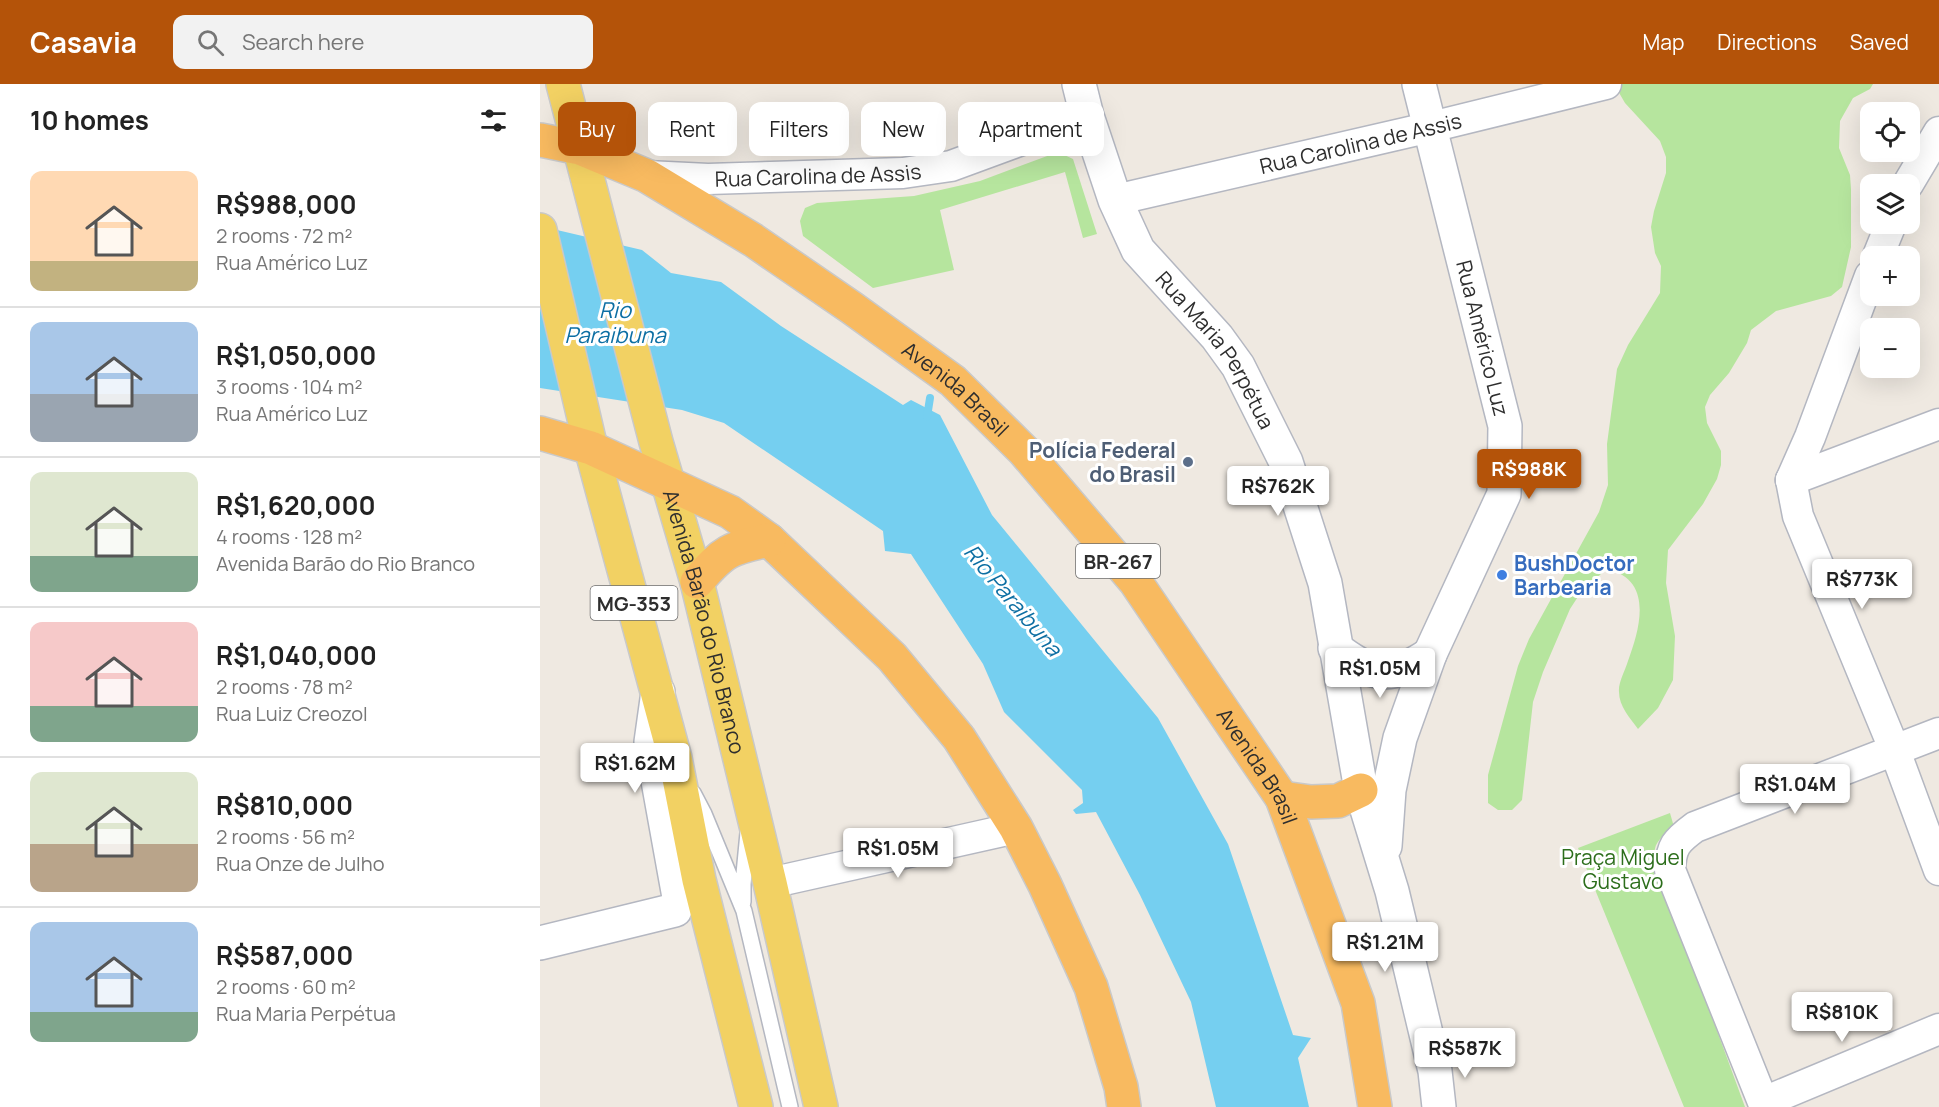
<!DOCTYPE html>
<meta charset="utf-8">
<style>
:root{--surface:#fff;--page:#f2f2f2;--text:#222;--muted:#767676;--line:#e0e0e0;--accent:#b45309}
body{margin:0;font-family:Manrope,sans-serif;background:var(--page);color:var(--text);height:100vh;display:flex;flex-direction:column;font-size:22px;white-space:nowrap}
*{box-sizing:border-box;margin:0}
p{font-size:20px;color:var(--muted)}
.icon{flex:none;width:33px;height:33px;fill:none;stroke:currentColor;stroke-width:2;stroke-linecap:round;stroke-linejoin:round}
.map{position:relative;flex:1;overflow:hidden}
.side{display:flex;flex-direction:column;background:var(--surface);width:540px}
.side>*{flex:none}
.hud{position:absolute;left:18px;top:18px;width:570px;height:54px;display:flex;gap:12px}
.buttons{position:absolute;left:1320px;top:18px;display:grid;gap:12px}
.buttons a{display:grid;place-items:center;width:60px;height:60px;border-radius:12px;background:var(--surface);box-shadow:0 6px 24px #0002;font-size:30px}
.price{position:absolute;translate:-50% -51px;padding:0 14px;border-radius:6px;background:#fff;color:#222;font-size:20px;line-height:39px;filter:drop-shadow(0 2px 3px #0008)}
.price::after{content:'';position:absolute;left:50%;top:36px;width:18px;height:14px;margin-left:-9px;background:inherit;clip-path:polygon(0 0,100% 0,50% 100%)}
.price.active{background:var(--accent);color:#fff}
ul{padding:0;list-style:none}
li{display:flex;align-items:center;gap:18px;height:150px;padding:0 30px}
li+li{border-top:2px solid var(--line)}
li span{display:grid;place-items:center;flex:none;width:168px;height:120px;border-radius:12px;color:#555}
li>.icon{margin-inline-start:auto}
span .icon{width:72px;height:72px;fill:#fffc;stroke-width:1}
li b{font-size:26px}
h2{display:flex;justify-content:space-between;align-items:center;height:72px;padding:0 30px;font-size:26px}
.chip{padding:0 21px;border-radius:12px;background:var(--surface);box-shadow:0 6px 24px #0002;font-size:21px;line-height:54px}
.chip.active{background:var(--accent);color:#fff}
header{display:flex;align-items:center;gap:36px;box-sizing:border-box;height:84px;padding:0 30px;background:var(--accent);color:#fff}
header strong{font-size:28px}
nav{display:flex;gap:33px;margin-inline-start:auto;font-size:21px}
.search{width:420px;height:54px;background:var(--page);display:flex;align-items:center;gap:15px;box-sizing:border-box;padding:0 21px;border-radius:12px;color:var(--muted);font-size:22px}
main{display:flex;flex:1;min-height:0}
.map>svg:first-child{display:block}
.green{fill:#b6e59e}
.water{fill:#75cff0}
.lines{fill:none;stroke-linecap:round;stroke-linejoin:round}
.stream{stroke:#75cff0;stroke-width:8}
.service-casing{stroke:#b4b7c1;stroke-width:18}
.minor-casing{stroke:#b4b7c1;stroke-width:33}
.tertiary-casing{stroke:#b4b7c1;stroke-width:36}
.primary-casing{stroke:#c9c9c9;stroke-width:36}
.trunk-casing{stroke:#c9c9c9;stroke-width:36}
.service{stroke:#fff;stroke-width:15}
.minor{stroke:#fff;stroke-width:30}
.tertiary{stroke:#fff;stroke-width:33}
.primary{stroke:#f2d163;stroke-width:33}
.trunk{stroke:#f8ba60;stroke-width:33}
.service-dot{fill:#5c6f8a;stroke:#fff;stroke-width:2}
.shop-dot{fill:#3f7fe0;stroke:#fff;stroke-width:2}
.labels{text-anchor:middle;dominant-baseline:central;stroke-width:6;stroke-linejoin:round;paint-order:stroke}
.shield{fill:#fff;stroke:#6d6d6d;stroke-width:1.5}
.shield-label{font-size:20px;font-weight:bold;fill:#2e2e2e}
.street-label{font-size:21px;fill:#2e2e2e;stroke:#fff}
.service-label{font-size:21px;font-weight:bold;fill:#4e5e75;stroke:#fff;text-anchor:end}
.shop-label{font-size:21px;font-weight:bold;fill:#366cbe;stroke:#fff;text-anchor:start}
.park-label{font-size:21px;fill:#2c6e1b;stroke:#fff}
.water-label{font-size:22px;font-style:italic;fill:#0d6fa3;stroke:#fff}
</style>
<header>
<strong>Casavia</strong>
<div class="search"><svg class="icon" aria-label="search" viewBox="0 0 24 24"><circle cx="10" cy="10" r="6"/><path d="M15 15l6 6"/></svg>Search here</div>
<nav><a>Map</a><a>Directions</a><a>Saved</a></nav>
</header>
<main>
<section class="side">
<h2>10 homes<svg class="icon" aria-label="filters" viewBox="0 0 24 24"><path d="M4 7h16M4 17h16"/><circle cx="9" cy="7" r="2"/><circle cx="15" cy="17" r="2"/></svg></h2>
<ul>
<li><span style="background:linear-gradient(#ffd9b3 75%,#c2b280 0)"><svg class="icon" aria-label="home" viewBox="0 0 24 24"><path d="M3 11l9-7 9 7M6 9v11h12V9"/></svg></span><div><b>R$988,000</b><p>2 rooms · 72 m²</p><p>Rua Américo Luz</p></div></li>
<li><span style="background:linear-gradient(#a9c7e8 60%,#9aa5b1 0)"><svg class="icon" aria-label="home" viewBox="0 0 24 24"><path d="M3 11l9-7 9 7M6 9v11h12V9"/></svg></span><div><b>R$1,050,000</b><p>3 rooms · 104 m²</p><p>Rua Américo Luz</p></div></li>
<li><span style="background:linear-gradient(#dfe7d0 70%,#7fa58c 0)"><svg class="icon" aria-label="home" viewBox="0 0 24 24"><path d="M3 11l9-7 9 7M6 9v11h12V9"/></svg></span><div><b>R$1,620,000</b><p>4 rooms · 128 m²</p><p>Avenida Barão do Rio Branco</p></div></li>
<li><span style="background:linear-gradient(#f6c9c9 70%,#7fa58c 0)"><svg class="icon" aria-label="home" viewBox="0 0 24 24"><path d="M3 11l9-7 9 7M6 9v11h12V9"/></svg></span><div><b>R$1,040,000</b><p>2 rooms · 78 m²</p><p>Rua Luiz Creozol</p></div></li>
<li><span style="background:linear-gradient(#dfe7d0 60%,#b9a48a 0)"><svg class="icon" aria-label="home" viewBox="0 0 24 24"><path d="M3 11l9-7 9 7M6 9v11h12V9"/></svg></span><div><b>R$810,000</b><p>2 rooms · 56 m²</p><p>Rua Onze de Julho</p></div></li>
<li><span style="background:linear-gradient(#a9c7e8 75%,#7fa58c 0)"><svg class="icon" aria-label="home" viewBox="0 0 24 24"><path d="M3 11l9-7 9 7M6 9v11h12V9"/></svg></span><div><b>R$587,000</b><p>2 rooms · 60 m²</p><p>Rua Maria Perpétua</p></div></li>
</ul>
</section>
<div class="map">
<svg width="1399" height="1023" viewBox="0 0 1399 1023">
<rect width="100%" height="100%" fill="#efe9e1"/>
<path class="green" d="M1074,0H1333L1330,5L1313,14L1300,37L1299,64L1310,91L1311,105V163L1302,203L1291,212L1236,227L1211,246L1207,259L1189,289L1170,311L1165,323L1167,339L1181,367V381L1177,395L1163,420L1128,466L1126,499L1135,552L1133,596L1118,624L1098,645C1090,634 1079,622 1079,608C1078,599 1085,587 1088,577C1100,544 1114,496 1067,485L1043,505L1030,525L1003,588L993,618L982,716L972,726H958L948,719V691L978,582L989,555L1059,428L1068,401L1067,360L1077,285L1088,261L1120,209L1121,182L1115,169L1111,143L1114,127L1126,89V73L1120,57L1085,19Z
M518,68L533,75L557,150L543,154L525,88L400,126L414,186L333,204L263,152L260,137L265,124L277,119L374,112L440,97Z
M1130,729L1134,743C1119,756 1111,759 1116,780L1205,1023H1144L1038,764Z"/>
<path class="water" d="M0,142L102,166L131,189L181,198L241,242L363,321L371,316L400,331L452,431L618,634L688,760L753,951L771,954L758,974L769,1023H676L651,918L600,811L556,728L536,730L533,726L543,719L542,706L464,628L443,580L371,470L345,467L343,447L184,339L142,326L0,304Z"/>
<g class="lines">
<path class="stream" d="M387,333L390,314"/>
<defs>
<path id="service" d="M153,709L164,730L204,827L250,1023
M203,818V800L208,749"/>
<g id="minor">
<path id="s1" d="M107,92L168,95L363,89L411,82L547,32"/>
<path d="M1368,100L1399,48"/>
<path id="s2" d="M575,116L891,43L1066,0"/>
<path d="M1338,172L1351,140"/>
<path d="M1251,396L1258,432L1355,667L1399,786"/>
<path d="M1251,396L1270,353L1330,192"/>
<path d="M1251,396L1399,340"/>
<path d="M230,799L476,744"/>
<path d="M1224,1018L1399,945"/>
<path d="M1225,1023L1130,786C1131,762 1136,757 1155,743L1399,649"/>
</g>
<g id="tertiary">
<path id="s3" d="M539,0L547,32L575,116L598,166L677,253L698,282L746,378L785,499L821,706L852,807L895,987L899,1023"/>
<path d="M795,564C831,592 851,597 890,570"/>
<path d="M845,762L849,706L860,654L890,570L964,410L965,342L879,0"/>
<path d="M0,859L135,826L139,813L111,658L118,608"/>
</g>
<g id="primary">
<path id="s4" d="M23,0L116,358L157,498L230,799L281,1023"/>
<path d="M0,146L51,364L135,674L159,796L216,1023"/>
</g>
<g id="trunk">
<path id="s5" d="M0,56L40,64L107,92L213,156L312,224L413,297L484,367L595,497L742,714L818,919L835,1023"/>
<path d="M0,349L51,364L190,428L229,456L352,573L419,654L476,744L505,801L551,903L581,1003L584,1023"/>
<path d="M157,498C183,467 190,464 229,456"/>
<path d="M742,714L771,718L798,717L821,706"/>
</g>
</defs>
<use href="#service" class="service-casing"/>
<use href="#minor" class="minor-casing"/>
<use href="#tertiary" class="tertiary-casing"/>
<use href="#primary" class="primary-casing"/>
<use href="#trunk" class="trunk-casing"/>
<use href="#service" class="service"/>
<use href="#minor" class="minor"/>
<use href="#tertiary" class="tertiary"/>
<use href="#primary" class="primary"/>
<use href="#trunk" class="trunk"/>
</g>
<circle class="service-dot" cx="648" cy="378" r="6"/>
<circle class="shop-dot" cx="962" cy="491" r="6"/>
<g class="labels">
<g class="shield">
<rect x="536" y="460" width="84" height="34" rx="4.5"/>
<rect x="50.5" y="502" width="87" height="34" rx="4.5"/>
</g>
<g class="shield-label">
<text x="578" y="477">BR-267</text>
<text x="94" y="519">MG-353</text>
</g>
<g class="street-label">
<text stroke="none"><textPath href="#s2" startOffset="252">Rua Carolina de Assis</textPath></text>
<text stroke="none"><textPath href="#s1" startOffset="171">Rua Carolina de Assis</textPath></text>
<text transform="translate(943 254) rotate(76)">Rua Américo Luz</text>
<text stroke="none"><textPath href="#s3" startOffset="304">Rua Maria Perpétua</textPath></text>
<text stroke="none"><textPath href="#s5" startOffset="489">Avenida Brasil</textPath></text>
<text stroke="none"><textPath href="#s4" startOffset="556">Avenida Barão do Rio Branco</textPath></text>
<text stroke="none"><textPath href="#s5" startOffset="975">Avenida Brasil</textPath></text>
</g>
<g class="service-label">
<text x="636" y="366">Polícia Federal<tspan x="636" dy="24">do Brasil</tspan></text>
</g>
<g class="shop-label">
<text x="974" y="479">BushDoctor<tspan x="974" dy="24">Barbearia</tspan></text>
</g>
<g class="park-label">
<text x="1083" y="773">Praça Miguel<tspan x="1083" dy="24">Gustavo</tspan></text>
</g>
<g class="water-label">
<text x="75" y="226">Rio<tspan x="75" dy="25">Paraibuna</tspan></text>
<text transform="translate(473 516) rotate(50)">Rio Paraibuna</text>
</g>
</g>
</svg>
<div class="buttons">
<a><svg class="icon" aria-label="locate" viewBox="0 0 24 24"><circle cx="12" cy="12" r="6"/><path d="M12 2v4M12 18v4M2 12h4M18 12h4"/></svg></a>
<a><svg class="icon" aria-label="layers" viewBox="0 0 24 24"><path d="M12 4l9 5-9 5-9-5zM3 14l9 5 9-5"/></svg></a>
<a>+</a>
<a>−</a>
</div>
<b class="price active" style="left:989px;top:416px">R$988K</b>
<b class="price" style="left:738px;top:433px">R$762K</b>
<b class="price" style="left:1322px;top:526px">R$773K</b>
<b class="price" style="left:840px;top:615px">R$1.05M</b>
<b class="price" style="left:95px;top:710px">R$1.62M</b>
<b class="price" style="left:1255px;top:731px">R$1.04M</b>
<b class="price" style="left:358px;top:795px">R$1.05M</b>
<b class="price" style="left:845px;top:889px">R$1.21M</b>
<b class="price" style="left:1302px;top:959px">R$810K</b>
<b class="price" style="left:925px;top:995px">R$587K</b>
<div class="hud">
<a class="chip active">Buy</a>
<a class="chip">Rent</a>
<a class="chip">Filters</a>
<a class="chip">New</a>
<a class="chip">Apartment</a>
</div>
</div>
</main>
